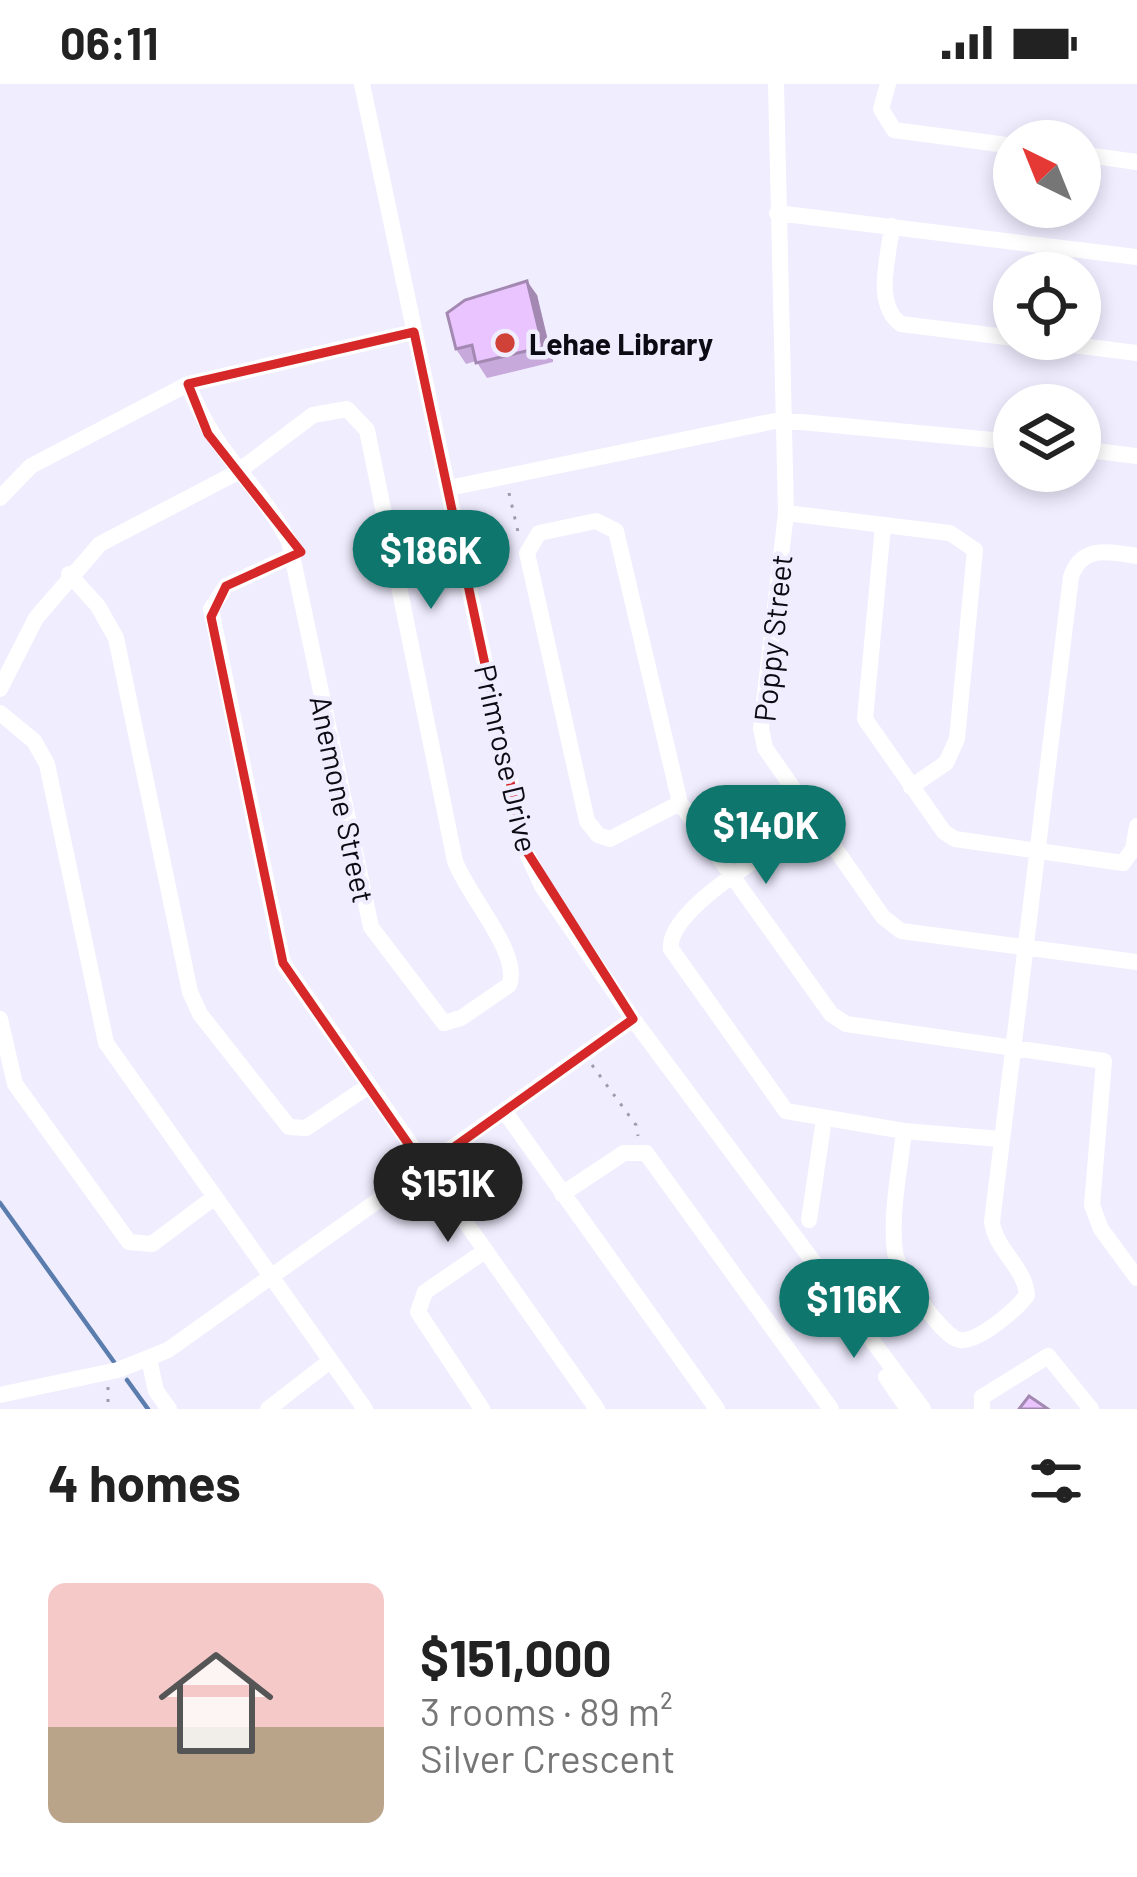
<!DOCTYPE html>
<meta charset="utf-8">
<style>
:root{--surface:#fff;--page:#f6f6f6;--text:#222;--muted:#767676;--accent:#0f766e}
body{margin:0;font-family:Barlow,sans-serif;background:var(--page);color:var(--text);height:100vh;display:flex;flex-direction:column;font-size:45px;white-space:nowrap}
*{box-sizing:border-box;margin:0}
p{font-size:39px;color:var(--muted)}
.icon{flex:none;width:66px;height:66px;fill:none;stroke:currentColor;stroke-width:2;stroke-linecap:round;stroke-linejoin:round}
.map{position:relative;height:1325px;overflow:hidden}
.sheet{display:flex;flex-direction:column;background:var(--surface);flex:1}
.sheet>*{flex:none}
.needle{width:78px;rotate:317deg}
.fabs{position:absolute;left:993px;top:36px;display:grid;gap:24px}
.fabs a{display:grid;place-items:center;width:108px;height:108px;border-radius:50%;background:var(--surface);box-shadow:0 6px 18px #0003;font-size:60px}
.price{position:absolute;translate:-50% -102px;padding:0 27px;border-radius:42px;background:var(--accent);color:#fff;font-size:39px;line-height:78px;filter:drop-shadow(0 3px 6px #0008)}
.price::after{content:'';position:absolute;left:50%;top:72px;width:36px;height:27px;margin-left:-18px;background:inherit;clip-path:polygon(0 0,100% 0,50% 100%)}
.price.on{background:#222;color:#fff}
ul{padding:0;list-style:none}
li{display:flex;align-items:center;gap:36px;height:300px;padding:0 48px}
li span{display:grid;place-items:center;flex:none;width:336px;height:240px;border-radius:18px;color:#555}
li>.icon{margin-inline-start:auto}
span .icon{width:144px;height:144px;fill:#fffc;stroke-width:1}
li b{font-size:51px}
h2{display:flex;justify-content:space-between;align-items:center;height:144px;padding:0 48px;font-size:51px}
.status{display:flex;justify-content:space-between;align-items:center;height:84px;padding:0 60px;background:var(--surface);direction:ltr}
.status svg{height:33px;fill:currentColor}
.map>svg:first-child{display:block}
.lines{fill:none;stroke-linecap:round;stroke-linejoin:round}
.stream{stroke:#5b7dae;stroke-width:4.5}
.path{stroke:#9e9cab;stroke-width:3;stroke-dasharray:3 9;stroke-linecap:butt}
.minor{stroke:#fff;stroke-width:16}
.wall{fill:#c8a9db}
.shaded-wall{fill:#a389b2}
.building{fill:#e9c4ff;stroke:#a389b2;stroke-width:3}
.marked{fill:none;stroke:#d62828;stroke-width:9;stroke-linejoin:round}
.poi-dot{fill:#d04237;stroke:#f0edff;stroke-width:4.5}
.labels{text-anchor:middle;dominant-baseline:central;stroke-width:9;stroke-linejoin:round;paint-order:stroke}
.poi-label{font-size:30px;font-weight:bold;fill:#0c0a13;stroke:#f0edff;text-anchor:start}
.street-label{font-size:30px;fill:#0c0a13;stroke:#f0edff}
</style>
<div class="status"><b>06:11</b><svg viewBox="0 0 49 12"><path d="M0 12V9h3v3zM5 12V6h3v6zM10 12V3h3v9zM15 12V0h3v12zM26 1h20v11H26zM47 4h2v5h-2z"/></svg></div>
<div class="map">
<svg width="1137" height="1325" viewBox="0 0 1137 1325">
<rect width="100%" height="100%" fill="#f0edff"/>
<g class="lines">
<path class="stream" d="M0,1119L114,1278
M127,1296L148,1325"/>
<path class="path" d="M509,409L519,452
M592,981L636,1041L638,1052
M108,1303V1325"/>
<path class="minor" d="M362,0L524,763L542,802L633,935L923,1325
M776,0L786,429L761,644L765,664L883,833L901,847L1137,878
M888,0L881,25L894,46L1014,62
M1080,70L1137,78
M777,129L1137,173
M892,142C889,172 873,220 901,240L1014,254
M1026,255L1137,269
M1080,365L1137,372
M449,404L780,336L1014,358
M0,414L31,382L188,300L414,248
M786,429L950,449L975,466L957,655L946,679L911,703
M883,442L865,635L944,748L955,755L1123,779L1133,765L1137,742
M293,471L226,502L211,525L283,879L597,1325
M69,490L98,522L116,554L190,908L200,930L289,1043L306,1044L367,1003
M0,605L36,534L100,460L236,389L313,331L347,325L367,346L455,777C467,811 522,870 509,901L461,934L444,939L371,843L289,457C257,397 215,372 188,300
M0,629L34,657L47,680L106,959L365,1325
M680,719L610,755L598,751L587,737L527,469L539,449L596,437L616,447L680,719L831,930L846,940L1104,977L1092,1121L1101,1145L1137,1194
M813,738C780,762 666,824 671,865L786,1027L904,1047L1000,1055
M0,935L15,1000L129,1158L152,1160L212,1115
M505,1028L717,1325
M904,1047C900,1085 890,1129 895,1168C897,1186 941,1252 959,1256C978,1259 1017,1225 1027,1211C1025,1183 996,1167 992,1138L1071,493C1082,460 1109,468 1137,472
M562,1110L624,1069H646L831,1325
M809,1136L824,1035
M149,1275L156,1307L169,1325
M886,1293L908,1325
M0,1311L118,1286L168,1266L633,935
M268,1325L330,1277
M482,1325L418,1228L425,1208L485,1167
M982,1325V1313L1048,1272L1091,1325"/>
</g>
<path class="wall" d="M537,211L553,278L487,294L476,277L466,280L456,265Z"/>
<path class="shaded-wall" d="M527,197L537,211L553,278L543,263Z"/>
<path class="building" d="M527,197L543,263L476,279L472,261L456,265L447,229L465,216Z
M1029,1312L1048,1325H1019Z"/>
<path class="marked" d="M414,248L524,763L633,935L425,1084L283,879L211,533L226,502L301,468L208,350L188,300Z"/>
<circle class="poi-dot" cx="505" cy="259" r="12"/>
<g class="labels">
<g class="poi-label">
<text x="529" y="259">Lehae Library</text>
</g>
<g class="street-label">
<text transform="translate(772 554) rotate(-84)">Poppy Street</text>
<text transform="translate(507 674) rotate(77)">Primrose Drive</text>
<text transform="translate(343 715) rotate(78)">Anemone Street</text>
</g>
</g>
</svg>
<div class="fabs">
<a><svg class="needle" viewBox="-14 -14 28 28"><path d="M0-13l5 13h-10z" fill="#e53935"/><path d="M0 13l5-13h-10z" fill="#767676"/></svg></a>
<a><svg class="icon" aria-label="locate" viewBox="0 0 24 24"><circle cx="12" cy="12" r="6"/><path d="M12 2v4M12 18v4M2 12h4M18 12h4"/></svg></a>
<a><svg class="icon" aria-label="layers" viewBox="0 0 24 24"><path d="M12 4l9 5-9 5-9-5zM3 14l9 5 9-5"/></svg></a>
</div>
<b class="price" style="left:431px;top:528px">$186K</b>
<b class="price" style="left:766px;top:803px">$140K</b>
<b class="price on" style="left:448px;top:1161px">$151K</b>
<b class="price" style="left:854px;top:1277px">$116K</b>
</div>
<section class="sheet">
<h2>4 homes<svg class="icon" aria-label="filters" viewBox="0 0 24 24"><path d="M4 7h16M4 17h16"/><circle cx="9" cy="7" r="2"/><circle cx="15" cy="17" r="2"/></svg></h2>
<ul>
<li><span style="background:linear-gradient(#f6c9c9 60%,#b9a48a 0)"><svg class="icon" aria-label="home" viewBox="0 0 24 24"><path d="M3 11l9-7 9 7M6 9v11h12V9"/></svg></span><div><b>$151,000</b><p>3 rooms · 89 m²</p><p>Silver Crescent</p></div></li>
</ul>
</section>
